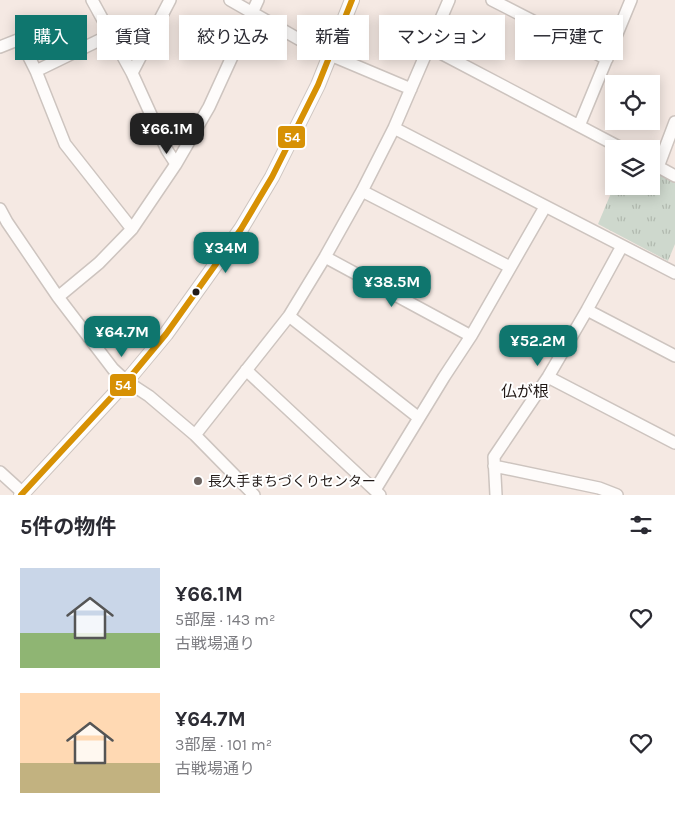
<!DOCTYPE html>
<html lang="ja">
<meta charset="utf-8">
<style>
:root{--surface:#fff;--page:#f2f2f3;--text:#2b2b33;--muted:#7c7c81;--accent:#0f766e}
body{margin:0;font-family:Karla,"Noto Sans JP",sans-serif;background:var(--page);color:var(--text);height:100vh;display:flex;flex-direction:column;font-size:19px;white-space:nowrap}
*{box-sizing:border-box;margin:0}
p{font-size:16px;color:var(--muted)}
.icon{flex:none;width:28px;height:28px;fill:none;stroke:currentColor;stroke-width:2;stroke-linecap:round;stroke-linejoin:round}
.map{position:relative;height:495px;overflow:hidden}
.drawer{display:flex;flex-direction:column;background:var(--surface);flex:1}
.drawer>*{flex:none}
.banner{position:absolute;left:15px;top:15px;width:645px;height:45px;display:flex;gap:10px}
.fabs{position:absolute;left:605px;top:75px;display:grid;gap:10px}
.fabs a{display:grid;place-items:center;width:55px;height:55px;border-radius:0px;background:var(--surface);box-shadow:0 2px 12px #0003;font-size:25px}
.price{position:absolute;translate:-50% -42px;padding:0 11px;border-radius:10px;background:var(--accent);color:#fff;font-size:16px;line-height:32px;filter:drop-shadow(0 1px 2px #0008)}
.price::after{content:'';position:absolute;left:50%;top:30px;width:15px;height:11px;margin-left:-8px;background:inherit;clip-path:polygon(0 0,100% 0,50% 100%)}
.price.current{background:#222;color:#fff}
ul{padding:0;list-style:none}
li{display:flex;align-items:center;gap:15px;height:125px;padding:0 20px}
li span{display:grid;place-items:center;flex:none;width:140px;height:100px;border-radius:0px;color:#555}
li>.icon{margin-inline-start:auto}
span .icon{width:60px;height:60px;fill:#fffc;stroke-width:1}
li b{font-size:21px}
h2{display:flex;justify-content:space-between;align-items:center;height:60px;padding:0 20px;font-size:21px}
.tag{padding:0 18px;border-radius:0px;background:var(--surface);box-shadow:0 2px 12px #0003;font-size:18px;line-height:45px}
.tag.current{background:var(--accent);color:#fff}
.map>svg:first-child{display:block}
.park{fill:url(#park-tufts)}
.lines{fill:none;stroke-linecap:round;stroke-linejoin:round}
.minor-casing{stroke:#cdc4bf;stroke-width:14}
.tertiary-casing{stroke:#cdc4bf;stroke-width:16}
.minor{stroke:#fefcfb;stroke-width:11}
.tertiary{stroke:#fefcfb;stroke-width:14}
.bus-1-casing{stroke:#fff;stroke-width:10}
.bus-1{stroke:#d79104;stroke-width:6}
.bus-dot{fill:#231b18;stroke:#fff;stroke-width:2}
.poi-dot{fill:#6c635f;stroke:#fff;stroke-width:2}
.labels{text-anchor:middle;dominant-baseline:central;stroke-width:4;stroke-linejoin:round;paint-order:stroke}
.poi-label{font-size:14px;fill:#231b18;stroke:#fff;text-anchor:start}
.quarter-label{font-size:16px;fill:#231b18;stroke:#fff}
.line-badge{stroke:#fff;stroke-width:2}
.badge-label{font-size:14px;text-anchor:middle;font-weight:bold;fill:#fff}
</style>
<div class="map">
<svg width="675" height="495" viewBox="0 0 675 495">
<defs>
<pattern id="park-tufts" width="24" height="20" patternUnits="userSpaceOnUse" patternTransform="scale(1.25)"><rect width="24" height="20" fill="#ced8cd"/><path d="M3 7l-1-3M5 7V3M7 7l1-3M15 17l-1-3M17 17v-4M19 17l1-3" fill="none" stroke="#b1b9af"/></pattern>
</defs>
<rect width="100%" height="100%" fill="#f5e9e3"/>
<path class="park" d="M651,170L675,183V244L668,261L598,224L614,186H651Z"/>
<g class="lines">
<defs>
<path id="minor" d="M92,0L132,73L167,150L176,164
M230,0L316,49L411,89
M492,0L607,59
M0,47L20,39L36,71L65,144L132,229
M429,47L623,149
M36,71L112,34
M132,73L170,0
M579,126L631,0
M394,128L675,273
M653,164L675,176
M658,167L675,122
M362,191L510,267
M0,209L7,222L58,297L113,369L126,381L149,396L195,435L254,495
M325,257L471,336
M58,297L99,263L132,229L176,164L209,107L258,0
M587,310L675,356
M289,316L419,418
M246,370L380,495
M548,377L675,443
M195,435L289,316L325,257L362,191L394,128L449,0
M494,466L599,488L617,495
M0,472L23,493
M375,490L444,377L471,336L545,207
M496,495L494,457L548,377L587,310L622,246"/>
<path id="tertiary" d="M21,495L131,376L166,334L241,229L272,177L318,85L352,0"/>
</defs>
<use href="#minor" class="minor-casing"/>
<use href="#tertiary" class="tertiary-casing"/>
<use href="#minor" class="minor"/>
<use href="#tertiary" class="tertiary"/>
<defs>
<path id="bus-1" d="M21,495L131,376L166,334L241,229L272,177L318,85L352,0"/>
</defs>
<use href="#bus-1" class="bus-1-casing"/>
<use href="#bus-1" class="bus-1"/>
</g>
<circle class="bus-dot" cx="196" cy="292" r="4.5"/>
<circle class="poi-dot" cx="198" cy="481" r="5"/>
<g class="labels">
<g class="poi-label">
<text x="208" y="481">長久手まちづくりセンター</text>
</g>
<g class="quarter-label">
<text x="525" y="391">仏が根</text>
</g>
</g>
<g class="line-badge">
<rect x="277" y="125" width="29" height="24" rx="5" fill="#d79104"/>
<rect x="109" y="373" width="28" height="24" rx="5" fill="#d79104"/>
</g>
<g class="badge-label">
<text x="292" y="142">54</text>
<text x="123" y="390">54</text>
</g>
</svg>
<div class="fabs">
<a><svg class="icon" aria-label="locate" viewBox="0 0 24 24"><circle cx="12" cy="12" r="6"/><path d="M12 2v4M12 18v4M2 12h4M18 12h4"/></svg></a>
<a><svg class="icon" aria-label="layers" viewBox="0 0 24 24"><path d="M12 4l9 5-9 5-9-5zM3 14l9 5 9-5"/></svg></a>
</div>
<b class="price current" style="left:167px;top:155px">¥66.1M</b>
<b class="price" style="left:226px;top:274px">¥34M</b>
<b class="price" style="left:392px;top:308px">¥38.5M</b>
<b class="price" style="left:122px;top:358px">¥64.7M</b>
<b class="price" style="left:538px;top:367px">¥52.2M</b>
<div class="banner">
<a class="tag current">購入</a>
<a class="tag">賃貸</a>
<a class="tag">絞り込み</a>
<a class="tag">新着</a>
<a class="tag">マンション</a>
<a class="tag">一戸建て</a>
</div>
</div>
<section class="drawer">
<h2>5件の物件<svg class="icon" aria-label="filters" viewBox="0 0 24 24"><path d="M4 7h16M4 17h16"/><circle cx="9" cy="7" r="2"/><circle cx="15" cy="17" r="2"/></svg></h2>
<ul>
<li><span style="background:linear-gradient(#c9d6e8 65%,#8fb573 0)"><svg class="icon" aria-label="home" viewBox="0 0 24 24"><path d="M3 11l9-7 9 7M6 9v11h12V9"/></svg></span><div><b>¥66.1M</b><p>5部屋 · 143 m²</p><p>古戦場通り</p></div><svg class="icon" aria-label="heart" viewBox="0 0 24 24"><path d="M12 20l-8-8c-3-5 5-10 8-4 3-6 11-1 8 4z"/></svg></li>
<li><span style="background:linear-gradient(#ffd9b3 70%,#c2b280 0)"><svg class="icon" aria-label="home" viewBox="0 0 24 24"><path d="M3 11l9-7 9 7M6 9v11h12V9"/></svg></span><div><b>¥64.7M</b><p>3部屋 · 101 m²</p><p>古戦場通り</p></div><svg class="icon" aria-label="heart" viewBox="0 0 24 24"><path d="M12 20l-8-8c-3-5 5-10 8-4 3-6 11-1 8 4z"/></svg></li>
</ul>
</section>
